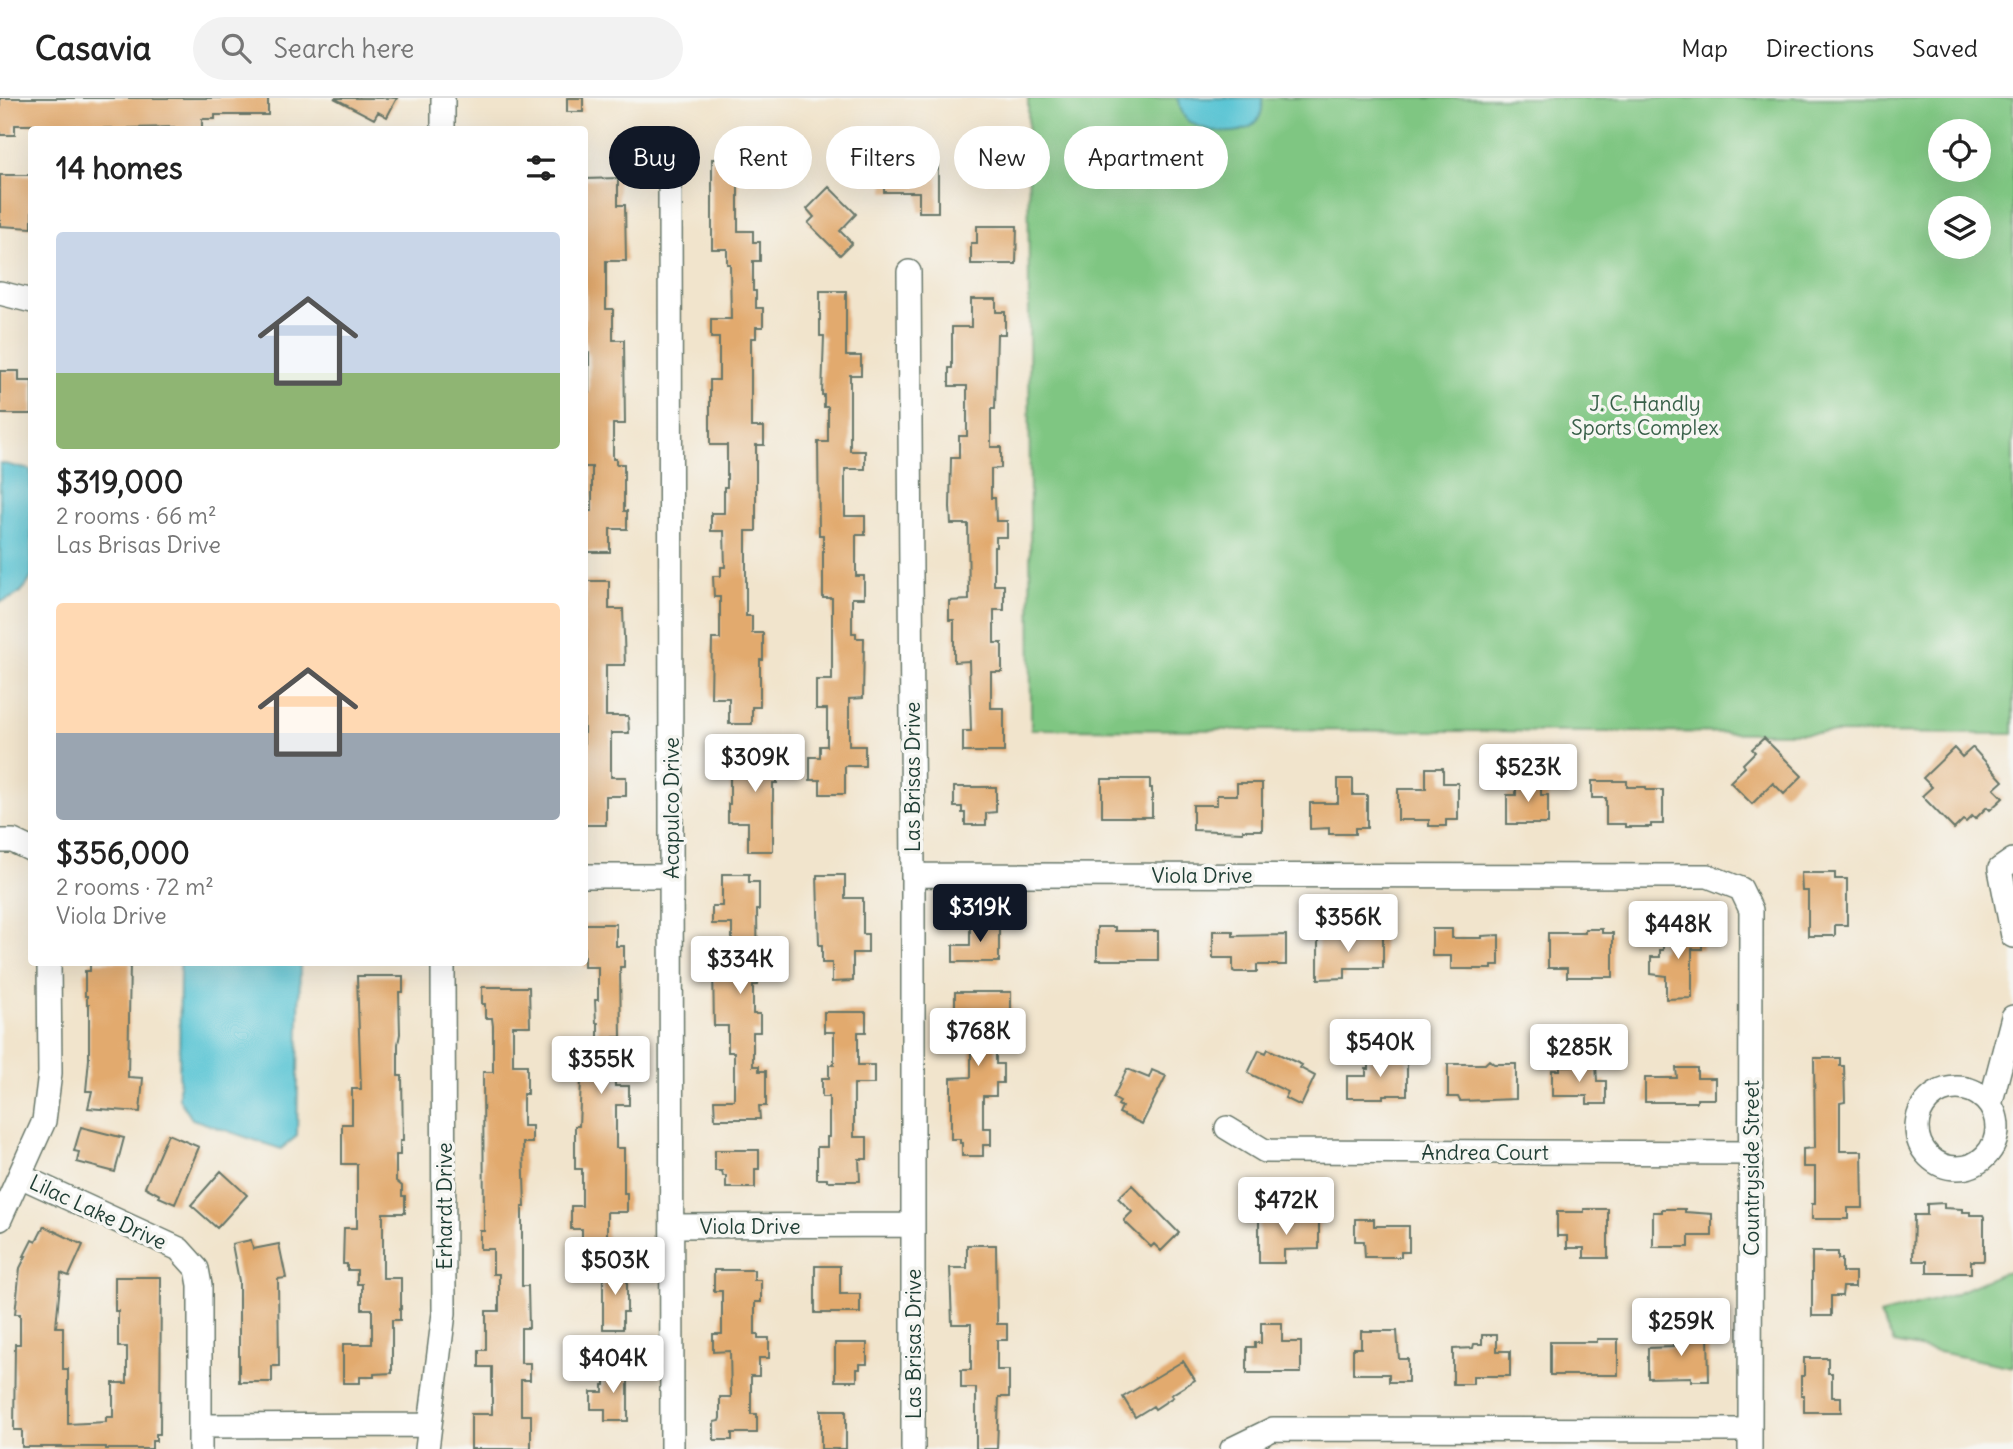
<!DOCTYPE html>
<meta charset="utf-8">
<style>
:root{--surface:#fff;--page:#f2f2f2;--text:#222;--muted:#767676;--line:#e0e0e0;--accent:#111827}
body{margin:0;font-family:Delius,sans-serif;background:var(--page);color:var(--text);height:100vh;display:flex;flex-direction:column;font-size:26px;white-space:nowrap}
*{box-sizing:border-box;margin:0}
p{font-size:23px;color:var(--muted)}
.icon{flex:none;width:38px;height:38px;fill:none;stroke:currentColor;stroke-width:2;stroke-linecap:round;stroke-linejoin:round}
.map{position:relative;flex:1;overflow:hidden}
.side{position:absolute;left:28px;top:28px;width:560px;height:840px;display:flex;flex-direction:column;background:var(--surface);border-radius:7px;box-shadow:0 7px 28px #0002}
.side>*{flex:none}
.banner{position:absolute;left:609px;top:28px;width:665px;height:63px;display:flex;gap:14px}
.fabs{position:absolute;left:1928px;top:21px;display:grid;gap:14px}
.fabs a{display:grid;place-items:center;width:63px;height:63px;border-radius:50%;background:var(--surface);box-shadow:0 7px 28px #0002;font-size:35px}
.price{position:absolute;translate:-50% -60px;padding:0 16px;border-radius:7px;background:#fff;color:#222;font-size:23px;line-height:46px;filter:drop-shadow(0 2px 4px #0008)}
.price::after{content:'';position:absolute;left:50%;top:42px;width:21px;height:16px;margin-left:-10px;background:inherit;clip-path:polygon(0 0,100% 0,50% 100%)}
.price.current{background:var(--accent);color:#fff}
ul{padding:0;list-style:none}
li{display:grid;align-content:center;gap:14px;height:371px;padding:0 28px}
li span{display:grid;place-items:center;height:217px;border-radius:7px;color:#555}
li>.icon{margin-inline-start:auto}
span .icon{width:126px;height:126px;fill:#fffc;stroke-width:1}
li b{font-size:30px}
h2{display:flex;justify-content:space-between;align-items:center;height:84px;padding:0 28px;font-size:30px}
.tag{padding:0 24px;border-radius:32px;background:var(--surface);box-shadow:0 7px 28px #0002;font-size:24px;line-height:63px}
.tag.current{background:var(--accent);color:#fff}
header{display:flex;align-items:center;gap:42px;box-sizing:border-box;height:98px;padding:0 35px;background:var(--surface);border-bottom:2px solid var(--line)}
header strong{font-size:33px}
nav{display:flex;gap:38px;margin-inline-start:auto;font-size:24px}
.search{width:490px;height:63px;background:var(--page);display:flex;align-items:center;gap:18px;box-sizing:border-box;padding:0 24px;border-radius:38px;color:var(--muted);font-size:26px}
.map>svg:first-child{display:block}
.green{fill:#7fc682;stroke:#4f825b;stroke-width:2;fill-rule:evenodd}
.water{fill:#5ac5d4;stroke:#3c8184;stroke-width:2}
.building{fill:#e2aa6e}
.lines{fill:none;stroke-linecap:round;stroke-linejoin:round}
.minor-casing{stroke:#687769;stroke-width:26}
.minor{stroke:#fff;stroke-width:23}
.labels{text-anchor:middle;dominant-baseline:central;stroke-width:7;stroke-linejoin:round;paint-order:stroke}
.park-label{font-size:21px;fill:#375f48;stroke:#f6f6f2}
.street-label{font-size:21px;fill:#1f3d34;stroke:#f6f6f2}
</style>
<header>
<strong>Casavia</strong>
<div class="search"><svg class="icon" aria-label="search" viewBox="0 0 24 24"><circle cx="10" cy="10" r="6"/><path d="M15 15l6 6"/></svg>Search here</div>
<nav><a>Map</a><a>Directions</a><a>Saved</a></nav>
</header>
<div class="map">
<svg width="2013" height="1351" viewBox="0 0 2013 1351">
<rect width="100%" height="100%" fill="#f6f6f2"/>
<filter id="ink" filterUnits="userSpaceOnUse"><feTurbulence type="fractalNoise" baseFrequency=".0143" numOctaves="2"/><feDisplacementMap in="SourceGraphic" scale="14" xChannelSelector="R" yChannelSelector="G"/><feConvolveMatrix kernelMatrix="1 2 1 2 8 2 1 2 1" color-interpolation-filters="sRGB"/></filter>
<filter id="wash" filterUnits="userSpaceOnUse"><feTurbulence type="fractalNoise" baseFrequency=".00686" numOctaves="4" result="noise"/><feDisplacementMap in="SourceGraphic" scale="28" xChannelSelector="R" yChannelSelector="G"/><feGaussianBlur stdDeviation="1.57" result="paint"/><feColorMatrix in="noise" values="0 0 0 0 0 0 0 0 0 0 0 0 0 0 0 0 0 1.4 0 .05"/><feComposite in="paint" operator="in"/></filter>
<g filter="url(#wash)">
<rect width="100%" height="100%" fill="#f1e4cc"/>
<path class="green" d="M1028,0H2013V636L1031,631ZM1941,33H1979V72H1941ZM1941,110H1979V149H1941Z
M2004,1174H2013V1269L1894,1245L1880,1217L1949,1198Z"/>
<path class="water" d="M1177,0H1262C1266,35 1232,38 1206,31C1199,29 1191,26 1186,21C1182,16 1179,6 1177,0Z
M0,365L31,372L32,478C25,493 15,500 0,504Z
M180,865H300L297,1038L281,1051L192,1021L179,1001Z"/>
<g id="blocks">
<path class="building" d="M0,0H268V17H215V21H202V31H174V29L129,30V32H112V30L54,32L52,27H15V37H0Z
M334,0H397L387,19L378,14L374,21Z
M567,0H583V14H567Z
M712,61H738V133H753V144H760V163H753V193H756V210H763V229H756V240H751V329H764V347H756V433H746V518H752V535H763V562H760V609H752V626H729V600H711L712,541H720V499H714L713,478H721V469H725L724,433H711V415H724V389H727V347H710V282H719V240H711V221H731L730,166H727V151H712Z
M884,61H938V114H919V94H884Z
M0,77H32V130L0,128Z
M618,80V107H625L626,163H606V211H613V242H624L625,326H613V361H616V366H624V413H627V431H610V454H584V413H592V369H584V300H587V294H589V255H586V243H584V220H586V191H584L585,81Z
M829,89L856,116L840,133L852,145L840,157L808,125L814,119L807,111Z
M977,128H1017L1016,166H971V145H977Z
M820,193H846V258H861V277H850V353H865V371H845V418H865V437H856V478H864V500H852V535H856V540H864L863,600L849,601V648H865V668H845V696H820V682H810V659H820V648H827V611H816V582H832V500H823V437H819L818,344H828V309H824V297H822L824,238H820Z
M971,201H996V214H1005V236H997L995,311H991V349H1001V370L991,371V400H995L996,423H1007V439H996V449H994V487H1004V512H994V545H1002V574H991V610H1004V654H963V633H971L969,563L954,564V522H949V503L969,502L968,426H951L950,409L951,360H959V338H967V288H949V270H952V229H971Z
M0,273H19V283H32V316H0Z
M586,483H609V511H623L625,567H606V618H628L629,635H611V679H626V698H606V727H584V503L586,501Z
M1764,640L1802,678L1784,696L1773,685L1752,706L1730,684L1745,669L1743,666L1755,654L1752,651Z
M748,644H777V685H773V753H748V724H728V706H730V667H748Z
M1954,650L1962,659L1972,650H1973L2003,683L1994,691L2003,700L1990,712L1987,709L1975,721L1972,718L1966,724L1963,722L1954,731L1922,698L1932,689L1923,680Z
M1426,670H1443V685H1458V722H1446V728H1429V722H1398V691H1426Z
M1102,681H1150V690H1152V719H1102Z
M1338,681H1353V697H1367V730H1355V736H1329V730L1310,731V705H1338Z
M1516,681H1541V697H1548V726H1507V697H1516Z
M1592,683H1627V689H1646V692H1663V726H1651V729H1625V726H1606V700H1592Z
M1237,685H1262V732H1243V734L1193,732V707H1217V697H1237Z
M954,689H996V714L986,715V727H965V715H962V709H954Z
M1801,775H1835V781H1847V827H1835V838H1808V793H1802Z
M722,776H749V784H759V812H757L758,887H753V916H760V934H753V968H759V973H766V1008H759L760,1021H715L714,1002H734V954H728V928H714L713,868H732V826H712V808H722Z
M817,777H845V800H863V836H868V855H853V883L832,884V865H822V847H819Z
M970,823H999V864H953V847H970Z
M584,826H616V848H624V869H620L621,939H614L615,988H629V1007H616V1050H624V1095H627V1114H607V1143H582V1131H571V1108H582V1071H575V1028H579L582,960H598V925H596L595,902H598V869H584Z
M1097,829H1115V833H1158V862H1097Z
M1432,831H1452V840H1482V838L1499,837V867H1492V871H1451V858H1432Z
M1585,831H1602V835H1613V879H1567V870H1548V835H1585Z
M1663,831H1702V851H1692V900L1666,901V878L1651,876V859H1660V852H1663Z
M1213,833H1233V838L1286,837V867H1257V874H1235L1233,873V860H1213Z
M1318,836H1383V870H1345V880L1318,881Z
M90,864H130L128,979L143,980L140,1014L88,1010L92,993H86L89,961V906H87V898H85V873H90Z
M357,878H403V894H399L400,936L398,946V978H402L403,1043H400V1057H396V1083L402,1088V1098H405V1115H383V1180H401V1211H400V1222H392V1275L374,1276V1279H360V1285H343V1246H372V1211H362V1186H357V1172H347V1166H343L344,1130H357V1066H342V1026H352V991H361Z
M482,889H529L530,928H513V967H527V996H523V1028H532V1045H523L525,1109H522V1188H528L529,1230H521V1265H530V1282H521V1317H531V1351H471V1316H492V1269H479V1252H486V1213H499V1176H493V1151H480V1133H484L483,974H493V928L492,920H485V906H482Z
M955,894H1011V916H998V932H996V966H1003V985H996V998H983V1030H991V1047H983V1058H962V1045H960V1041H951V980L971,979V932H965V915H955Z
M824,914H866V934H858V967H874V986H854V1039H867V1061H859L860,1083H827V1081H817V1049H827V1039H829V999H822V980H829V967H834V934H824Z
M1268,951L1302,967L1300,970L1315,978L1301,1008L1285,1000L1288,994L1248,975L1259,952L1266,955Z
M1383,959H1407V997H1383V1000H1347V978H1366V971H1369V960H1383Z
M1814,960H1840V968H1844L1845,1004L1840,1005V1053H1862L1863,1110H1848V1121H1812V1106H1815V1069H1803V1051L1815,1050Z
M1489,962L1494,966H1516V1001L1460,1003L1458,999H1448V966H1485Z
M1596,967L1597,983H1606V1006H1587V998H1552V972H1560V968Z
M1676,970H1697V980H1715V1001H1697V1004H1645V980H1677Z
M1127,971L1149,980L1152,972L1166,978L1142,1026L1119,1015L1122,1009L1118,1007L1120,1004L1113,1000Z
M81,1029L124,1040L115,1074L77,1064L79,1054L74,1053Z
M168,1036L199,1049L175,1106L159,1099L160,1097L145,1089Z
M715,1052H759V1071H755V1090H726V1078H723L722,1073H715Z
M221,1073L247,1097L217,1130L191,1107Z
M1132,1087L1179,1135L1161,1153L1154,1146L1151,1149L1124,1123V1122L1132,1114L1118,1100Z
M1944,1105V1110L1962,1111V1114H1970V1117H1983L1984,1119V1161L1983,1163H1971V1175H1927V1163H1914L1913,1161L1914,1117H1927V1106Z
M1584,1111H1608V1160H1584V1150H1567V1138H1557V1114H1584Z
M1662,1111H1685V1114L1712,1116V1138H1689V1149H1653V1114H1662Z
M1259,1118H1277V1121L1319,1122V1151L1284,1152V1165H1259Z
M1355,1121H1374V1128H1409V1154H1401V1159H1365L1364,1143H1355Z
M44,1128L83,1147L69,1178L61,1175L56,1229H63V1271H68V1326L106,1324V1319H113V1285H127V1249H118V1213H115V1179H161L160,1336H156V1343H152V1351H106V1349H22V1332H14L15,1246H20V1216H15L20,1170L26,1158H24L32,1142L36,1144Z
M251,1142L253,1151L279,1146L286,1180L278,1181L279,1268H272V1284H239V1183L232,1146Z
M967,1147H996L997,1226H1007V1242H997V1272H1009V1299H999L997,1351H976V1290H961V1272H971V1226H952L950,1170H967Z
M1812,1154H1838V1161H1842V1174H1855V1189H1843L1842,1198H1831V1218H1812Z
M815,1168H840V1196H860V1215H815Z
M603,1170H627V1214H623V1231H603Z
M714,1172H754V1182H761V1204H755V1236H758V1240H769V1260H759V1278H751V1316H757V1335H732V1342H714V1324L719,1323L720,1320V1299H731L730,1253L713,1254V1236H722V1193H714Z
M1261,1225H1282V1244H1301V1275H1247V1249H1255V1245H1261Z
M1361,1233H1397L1399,1261H1408V1284H1389V1276H1353V1250H1361Z
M1673,1235H1708L1709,1283H1691V1279L1648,1280V1250L1673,1249Z
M1482,1237H1497V1253H1510V1278H1473V1286H1453V1251L1473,1250L1474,1246H1482Z
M1597,1241H1618V1277H1550V1244H1597Z
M835,1245H867V1266H860V1271H857V1283H835Z
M1804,1260H1828V1275H1832V1299H1841V1314H1804V1297H1801V1278H1804Z
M1183,1263L1195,1282L1171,1297L1173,1299L1155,1311L1153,1308L1135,1319L1123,1299Z
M605,1269H628V1323H605V1311H591V1294H603V1287H605Z
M821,1312H846V1351H821Z"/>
</g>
</g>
<g filter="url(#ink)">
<use href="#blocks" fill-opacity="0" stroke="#687769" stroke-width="2"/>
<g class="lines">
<defs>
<path id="minor" d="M443,32V0
M670,68L672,1351
M909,174L913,777V1351
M0,195L32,203
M0,743H13L32,752
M2013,762L2000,771L2013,838
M913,777L1708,778L1741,791L1751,812L1750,1351
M584,778H671
M1917 1030a40 40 0 1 1 80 0a40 40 0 1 1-80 0Z
M1990,1007L2013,919
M1227,1030L1265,1053L1751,1055
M20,1078L179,1151L197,1171L200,1187V1351
M0,1121L44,1023L50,975L49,864
M672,1128L912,1127
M200,1328L429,1327
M427,1351L444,1215L443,864
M1232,1351L1273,1331L1750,1332"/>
</defs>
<use href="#minor" class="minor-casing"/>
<use href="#minor" class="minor"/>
</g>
</g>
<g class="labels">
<g class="park-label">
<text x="1645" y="305">J. C. Handly<tspan x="1645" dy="24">Sports Complex</tspan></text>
</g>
<g class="street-label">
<text transform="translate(912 679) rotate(-90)">Las Brisas Drive</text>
<text transform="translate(671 710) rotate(-90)">Acapulco Drive</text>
<text x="1202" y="777">Viola Drive</text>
<text x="1485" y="1054">Andrea Court</text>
<text transform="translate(1751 1070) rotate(-90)">Countryside Street</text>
<text transform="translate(444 1108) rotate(-90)">Erhardt Drive</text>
<text transform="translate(98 1114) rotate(25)">Lilac Lake Drive</text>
<text x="750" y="1128">Viola Drive</text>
<text transform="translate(913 1246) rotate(-90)">Las Brisas Drive</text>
</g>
</g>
</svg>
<div class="fabs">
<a><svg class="icon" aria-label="locate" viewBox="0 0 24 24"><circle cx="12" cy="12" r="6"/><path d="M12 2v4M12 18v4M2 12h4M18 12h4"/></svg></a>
<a><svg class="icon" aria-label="layers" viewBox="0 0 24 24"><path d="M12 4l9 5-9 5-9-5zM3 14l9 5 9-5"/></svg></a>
</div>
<b class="price" style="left:755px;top:696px">$309K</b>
<b class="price" style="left:1528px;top:706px">$523K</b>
<b class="price current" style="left:980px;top:846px">$319K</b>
<b class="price" style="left:1348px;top:856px">$356K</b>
<b class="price" style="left:1678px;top:863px">$448K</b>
<b class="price" style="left:740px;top:898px">$334K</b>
<b class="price" style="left:978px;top:970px">$768K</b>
<b class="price" style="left:1380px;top:981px">$540K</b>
<b class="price" style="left:1579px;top:986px">$285K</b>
<b class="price" style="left:601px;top:998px">$355K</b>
<b class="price" style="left:1286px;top:1139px">$472K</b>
<b class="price" style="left:615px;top:1199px">$503K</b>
<b class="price" style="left:1681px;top:1260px">$259K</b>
<b class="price" style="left:613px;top:1297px">$404K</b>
<div class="banner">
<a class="tag current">Buy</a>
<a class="tag">Rent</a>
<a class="tag">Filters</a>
<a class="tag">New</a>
<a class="tag">Apartment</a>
</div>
<section class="side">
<h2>14 homes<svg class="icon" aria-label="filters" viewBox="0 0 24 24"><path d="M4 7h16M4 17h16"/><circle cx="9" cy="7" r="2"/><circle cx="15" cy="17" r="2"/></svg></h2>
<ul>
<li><span style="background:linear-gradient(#c9d6e8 65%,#8fb573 0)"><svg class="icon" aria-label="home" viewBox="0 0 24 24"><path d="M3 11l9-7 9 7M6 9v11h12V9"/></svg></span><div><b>$319,000</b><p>2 rooms · 66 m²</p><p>Las Brisas Drive</p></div></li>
<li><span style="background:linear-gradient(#ffd9b3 60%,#9aa5b1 0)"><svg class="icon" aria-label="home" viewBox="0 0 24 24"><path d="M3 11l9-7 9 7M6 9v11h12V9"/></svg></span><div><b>$356,000</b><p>2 rooms · 72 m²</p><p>Viola Drive</p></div></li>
</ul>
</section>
</div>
